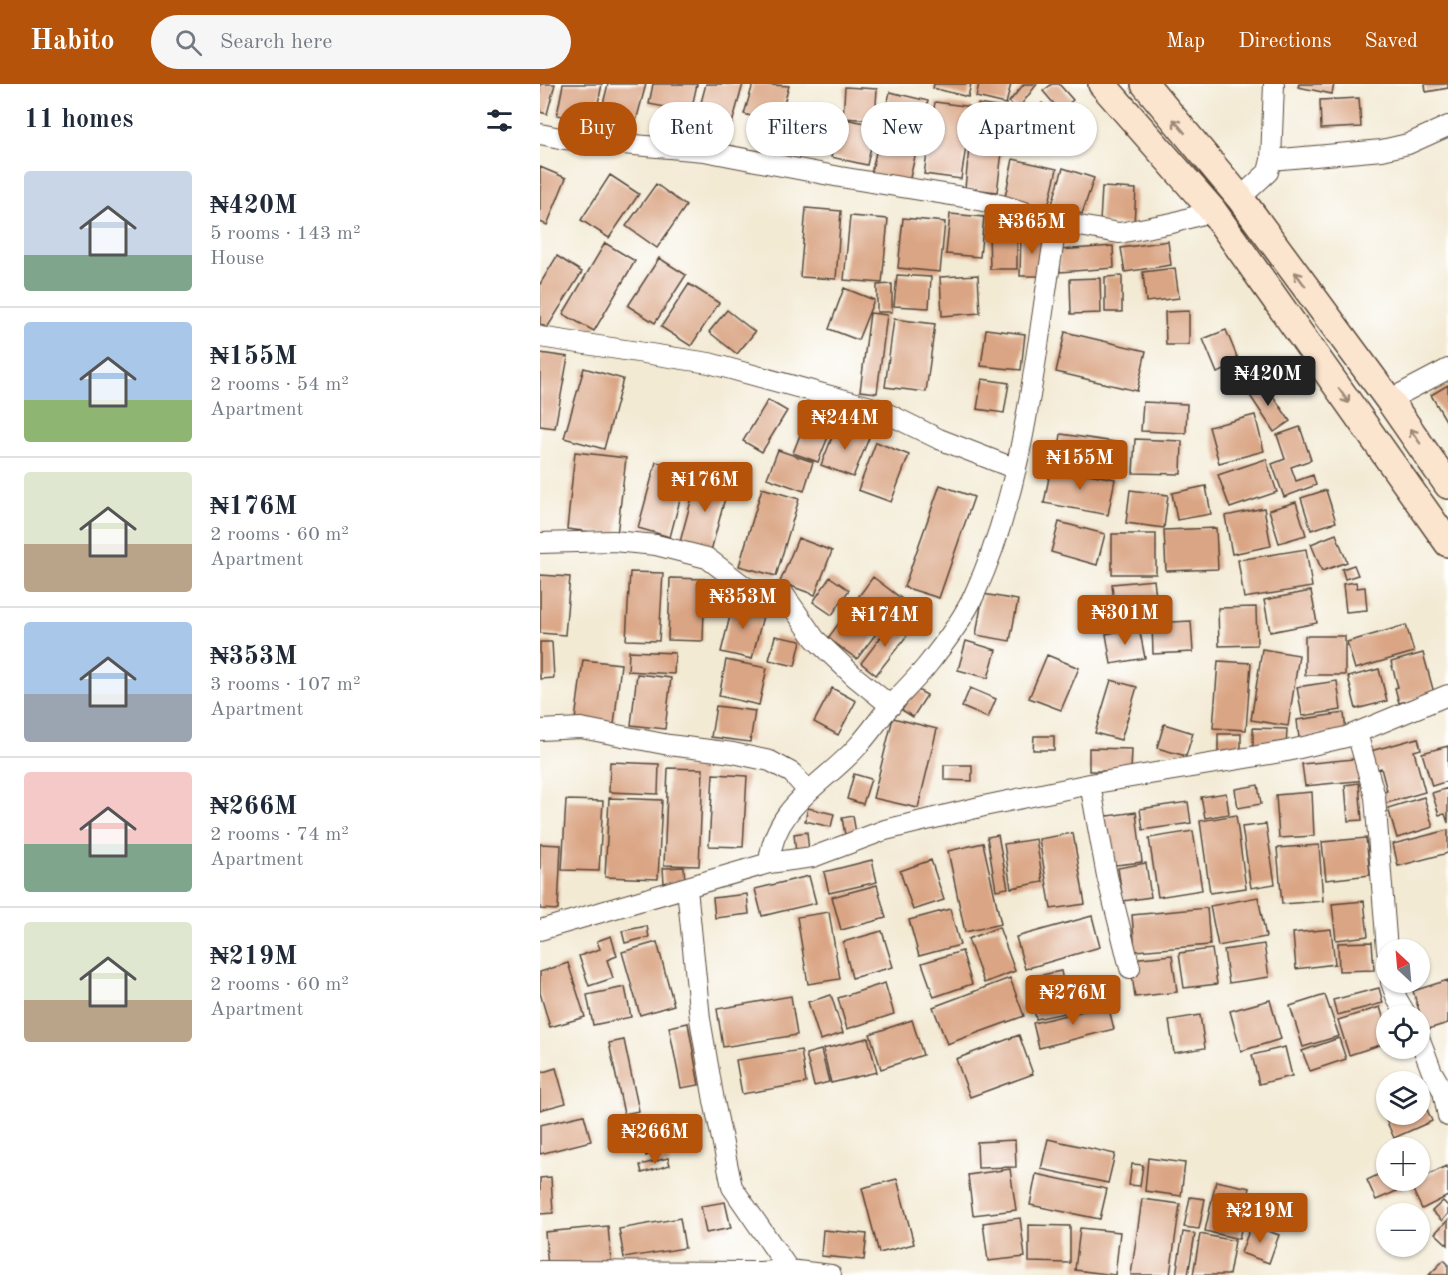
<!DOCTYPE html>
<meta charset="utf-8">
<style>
:root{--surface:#fff;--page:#f6f6f7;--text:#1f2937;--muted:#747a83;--line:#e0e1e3;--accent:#b45309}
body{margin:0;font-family:"Old Standard TT",serif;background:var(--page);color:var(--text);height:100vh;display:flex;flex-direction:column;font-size:22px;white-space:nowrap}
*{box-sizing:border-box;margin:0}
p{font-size:20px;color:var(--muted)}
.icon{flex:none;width:33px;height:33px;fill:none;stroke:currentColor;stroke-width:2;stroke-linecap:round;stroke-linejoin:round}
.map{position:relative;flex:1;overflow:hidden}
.side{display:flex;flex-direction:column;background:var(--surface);width:540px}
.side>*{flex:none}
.banner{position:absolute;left:18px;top:18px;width:570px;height:54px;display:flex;gap:12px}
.needle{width:39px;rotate:334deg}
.fabs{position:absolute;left:836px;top:855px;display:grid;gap:12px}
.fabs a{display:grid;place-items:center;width:54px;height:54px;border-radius:50%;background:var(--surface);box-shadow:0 2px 4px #0004;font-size:30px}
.price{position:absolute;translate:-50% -51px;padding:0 14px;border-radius:6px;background:var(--accent);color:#fff;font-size:20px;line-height:39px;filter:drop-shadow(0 2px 3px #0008)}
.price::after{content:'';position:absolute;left:50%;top:36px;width:18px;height:14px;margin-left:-9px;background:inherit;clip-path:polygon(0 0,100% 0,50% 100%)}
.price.active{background:#222;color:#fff}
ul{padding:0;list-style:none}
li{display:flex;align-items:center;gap:18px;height:150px;padding:0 24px}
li+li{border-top:2px solid var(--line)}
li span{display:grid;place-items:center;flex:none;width:168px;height:120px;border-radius:6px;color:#555}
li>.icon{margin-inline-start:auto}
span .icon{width:72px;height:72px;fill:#fffc;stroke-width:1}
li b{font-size:26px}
h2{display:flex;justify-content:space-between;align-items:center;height:72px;padding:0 24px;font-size:26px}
.chip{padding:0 21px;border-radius:27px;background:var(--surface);box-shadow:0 2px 4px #0004;font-size:21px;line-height:54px}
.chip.active{background:var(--accent);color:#fff}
header{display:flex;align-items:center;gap:36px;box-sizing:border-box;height:84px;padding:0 30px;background:var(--accent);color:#fff}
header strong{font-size:28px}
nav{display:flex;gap:33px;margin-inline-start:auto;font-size:21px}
.search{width:420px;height:54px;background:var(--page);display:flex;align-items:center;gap:15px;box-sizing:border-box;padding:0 21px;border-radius:33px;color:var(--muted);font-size:22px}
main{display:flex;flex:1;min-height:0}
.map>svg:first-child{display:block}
.building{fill:#daa584}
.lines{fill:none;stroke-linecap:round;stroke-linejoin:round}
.minor-casing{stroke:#574739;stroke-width:22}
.secondary-casing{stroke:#574739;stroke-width:30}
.minor{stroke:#fff;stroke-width:20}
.secondary{stroke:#fce5cf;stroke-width:27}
.oneway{stroke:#9c8876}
</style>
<header>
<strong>Habito</strong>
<div class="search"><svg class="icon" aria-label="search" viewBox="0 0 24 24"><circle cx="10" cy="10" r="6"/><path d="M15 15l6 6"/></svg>Search here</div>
<nav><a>Map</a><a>Directions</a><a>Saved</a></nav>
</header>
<main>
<section class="side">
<h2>11 homes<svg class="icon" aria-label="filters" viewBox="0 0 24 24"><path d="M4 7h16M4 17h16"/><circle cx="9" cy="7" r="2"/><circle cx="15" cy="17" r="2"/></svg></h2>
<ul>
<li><span style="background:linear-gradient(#c9d6e8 70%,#7fa58c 0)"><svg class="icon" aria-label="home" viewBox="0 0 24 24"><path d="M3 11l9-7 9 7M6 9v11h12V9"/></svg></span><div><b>₦420M</b><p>5 rooms · 143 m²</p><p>House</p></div></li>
<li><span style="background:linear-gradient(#a9c7e8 65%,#8fb573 0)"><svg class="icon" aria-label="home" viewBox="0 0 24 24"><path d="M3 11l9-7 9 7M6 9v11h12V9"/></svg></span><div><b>₦155M</b><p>2 rooms · 54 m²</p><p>Apartment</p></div></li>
<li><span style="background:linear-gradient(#dfe7d0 60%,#b9a48a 0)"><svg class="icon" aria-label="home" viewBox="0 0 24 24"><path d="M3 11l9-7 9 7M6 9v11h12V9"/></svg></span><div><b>₦176M</b><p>2 rooms · 60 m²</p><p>Apartment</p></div></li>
<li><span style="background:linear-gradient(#a9c7e8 60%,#9aa5b1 0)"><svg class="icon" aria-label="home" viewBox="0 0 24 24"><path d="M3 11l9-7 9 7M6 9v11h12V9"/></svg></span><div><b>₦353M</b><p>3 rooms · 107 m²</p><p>Apartment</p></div></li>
<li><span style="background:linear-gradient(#f6c9c9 60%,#7fa58c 0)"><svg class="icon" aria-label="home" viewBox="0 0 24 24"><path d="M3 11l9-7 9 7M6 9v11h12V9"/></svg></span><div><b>₦266M</b><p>2 rooms · 74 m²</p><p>Apartment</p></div></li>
<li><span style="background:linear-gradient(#dfe7d0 65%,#b9a48a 0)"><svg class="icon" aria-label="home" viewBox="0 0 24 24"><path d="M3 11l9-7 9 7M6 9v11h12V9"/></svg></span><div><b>₦219M</b><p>2 rooms · 60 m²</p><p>Apartment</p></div></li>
</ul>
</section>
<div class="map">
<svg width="908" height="1191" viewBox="0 0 908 1191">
<rect width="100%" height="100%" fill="#fff"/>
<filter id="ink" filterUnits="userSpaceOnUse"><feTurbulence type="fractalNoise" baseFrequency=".0167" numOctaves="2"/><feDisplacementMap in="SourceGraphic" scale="12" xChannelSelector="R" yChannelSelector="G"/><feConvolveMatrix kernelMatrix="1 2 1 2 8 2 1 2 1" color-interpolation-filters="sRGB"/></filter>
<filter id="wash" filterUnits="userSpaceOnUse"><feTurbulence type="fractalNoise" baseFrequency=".008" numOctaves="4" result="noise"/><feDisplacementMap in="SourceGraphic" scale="24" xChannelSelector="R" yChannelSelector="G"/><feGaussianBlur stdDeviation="1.35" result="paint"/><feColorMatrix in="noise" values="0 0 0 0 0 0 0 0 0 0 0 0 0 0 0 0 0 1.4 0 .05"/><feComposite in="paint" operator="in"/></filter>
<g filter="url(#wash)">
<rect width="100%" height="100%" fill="#f3ead4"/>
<g id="blocks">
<path class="building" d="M0,0H15L7,30L0,28Z
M23,0H62L54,39L17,31Z
M68,0H106L92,52L57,44Z
M113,0H157L151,28L109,20Z
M166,0H203L186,61L152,52Z
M213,0L249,2L238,40L204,30Z
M394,0H431L428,13L393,4Z
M439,0H471L466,20L436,13Z
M484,0H497L478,25L469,18Z
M512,0H519L533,16L520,27L503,7Z
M759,0H794L792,10L758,3Z
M885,0H908V4L886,8Z
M305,3L337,5L335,36L303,34Z
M350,8L388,17L369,98L331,90Z
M819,14L821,43L781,45L780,16Z
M395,18L432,23L421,95L384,90Z
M502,19L537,51L525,64L490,32Z
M438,20L468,25L462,64L432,60Z
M299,34L336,41L327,81L291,73Z
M429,64L462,68L457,108L425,104Z
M473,75L517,85L508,123L465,113Z
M0,83L26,94L7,141L0,138Z
M523,84L554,94L542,130L512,120Z
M70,91L99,110L69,154L41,136Z
M116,100L146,122L117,164L86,142Z
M562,103L596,105L594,141L560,138Z
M266,124L301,127L296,195L260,193Z
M410,130L444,133L440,173L406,170Z
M310,132L348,135L342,199L304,196Z
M363,134L405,138L400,188L358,184Z
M449,148H477V185H450Z
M481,150H503L502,192H480Z
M628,157L631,181L585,188L581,164Z
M65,159L95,177L54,247L23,230Z
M573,162L574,184L520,188L519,166Z
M17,172L42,188L7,244L0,240V200Z
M119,174L146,191L115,239L88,222Z
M635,184L639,214L606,218L603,188Z
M357,191L391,193L389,224L354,222Z
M438,191L440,229L402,232L400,193Z
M582,192V228H565V193Z
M560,194L561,229L531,230L530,195Z
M149,200L179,219L151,262L121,243Z
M352,200V228H337V201Z
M304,204L334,216L318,256L289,245Z
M187,226L215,248L197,270L169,248Z
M649,227V261H626L625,228Z
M330,229L347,231L337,309L320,307Z
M354,235L395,240L386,308L345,303Z
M446,245L485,250L481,286L441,282Z
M686,246L700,280L677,289L663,255Z
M525,248L606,267L597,307L516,288Z
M0,269L28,273L15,344L0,342Z
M44,284L83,295L64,365L24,354Z
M442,295L469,299L464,329L437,325Z
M717,297L726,312L731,309L750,337L734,348L705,304Z
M908,301V340L891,311Z
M228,316L247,327L222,368L203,357Z
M603,318L647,320L646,349L601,347Z
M269,328L294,338L278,378L253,369Z
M307,328L320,333L316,345L302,341Z
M715,331L724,367L679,379L669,343Z
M297,341L329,354L313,393L281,381Z
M760,343L771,376L751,383L756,397L773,391L776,401L744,413L732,380L745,375L737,351Z
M521,350L581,359L577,386L517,378Z
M595,355L642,357L641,390L593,389Z
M336,358L369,371L351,418L318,406Z
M238,366L273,378L264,407L227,394Z
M35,368L86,374L77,451L27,445Z
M726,375L737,408L690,424L678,391Z
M116,378L148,386L130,453L98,444Z
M511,383L575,395L568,431L504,419Z
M158,391L189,399L171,467L140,458Z
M400,401L434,413L399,514L364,503Z
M666,402L671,430L637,436L632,409Z
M222,404L259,415L236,492L199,482Z
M590,406L628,411L624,444L586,439Z
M786,406L796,438L771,446L761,414Z
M756,418L766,451L739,459L729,426Z
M724,424L731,462L692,470L685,432Z
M519,438L565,450L557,481L511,468Z
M676,444L678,485L626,487L624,446Z
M572,450H616V490H572Z
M796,450L807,478L782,487L771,460Z
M258,454L292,467L275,511L240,498Z
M766,465L772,503L704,514L698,476Z
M814,481L818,491L805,495L802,485Z
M90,488L123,489L119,557L86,556Z
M0,491L30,493L25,551L0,549Z
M290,493L309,506L292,531L273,518Z
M333,493L362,515L317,575L288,554Z
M130,494L165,495L163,557L128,556Z
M614,496L618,530L575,534L572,500Z
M816,498L817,504L825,503L827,526L806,528L803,500Z
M771,507L777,539L730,548L724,516Z
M443,510L478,516L470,557L436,551Z
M194,516L225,524L212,575L181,568Z
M716,523L717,561L679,562L678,524Z
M353,537L369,549L336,591L321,579Z
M651,537L653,568L613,570L612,539Z
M866,541L874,568L815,585L807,558Z
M599,543L605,574L571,580L566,550Z
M235,552L261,557L255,582L229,576Z
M765,552H805V591H765Z
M426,557L456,566L448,594L418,586Z
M0,558H12L14,594L0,595Z
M722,565L759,571L748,642L711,636Z
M89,567L135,569L134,590L88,587Z
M883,569L894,609L859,619L855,604L858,603L851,578Z
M507,571L539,584L521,626L489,614Z
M43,576L81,580L74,641L35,636Z
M186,576L227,584L219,621L179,612Z
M678,577L711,579L706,646L673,644Z
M839,585L847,617L816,625L808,593Z
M97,590L131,594L125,645L91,641Z
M571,596L597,603L581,656L555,649Z
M797,597L801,626L762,632L757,603Z
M292,604L316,617L298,651L274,638Z
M430,604L456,615L448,634L422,623Z
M376,605L387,611L373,633L362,626Z
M176,622L215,627L210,658L171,653Z
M804,629L806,647L759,654L757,636Z
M353,634L397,645L378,724L333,714Z
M624,640L653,649L646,672L617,664Z
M713,644L747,645L746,665L713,664Z
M678,650H701V672H678Z
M494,652H514V666H493Z
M878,654L881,665L874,667L885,708L843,720L839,709L847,707L841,684L832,687L827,668Z
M908,662V697L892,702L882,669Z
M549,664L592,665L591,687H549Z
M824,674L826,696L765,702L762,680Z
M70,678L119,680L118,710L69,708Z
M404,681H432V697L404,696Z
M128,684L163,685L159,782L124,781Z
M173,690L207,692L203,763L169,762Z
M314,690L331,695L323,720L307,715Z
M819,699L822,736L808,737L805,701Z
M718,701L721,720L698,724L695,705Z
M908,704V739L905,730L899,731L892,709Z
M772,708L774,752L739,754L736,711Z
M686,709L689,730L665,734L661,713Z
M884,713L893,743L857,754L848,724Z
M69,714L122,716L118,795L65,793Z
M26,716L63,717L59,787L22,786Z
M648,718L651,739L603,746L600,725Z
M268,724L294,730L291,743L265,737Z
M596,728L602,778L567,782L561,733Z
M696,731L706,804L670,809L660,737Z
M313,732L316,749L305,751L302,734Z
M726,740L735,800L711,804L702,743Z
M908,746V769L858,782L853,760Z
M653,747L662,806L618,813L609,754Z
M267,748L269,768L256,769L254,750Z
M533,749L545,820L511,825L499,755Z
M458,751L468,804L456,806L447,753Z
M826,754L830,791L786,796L782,758Z
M496,755L503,798L471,804L464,760Z
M443,759L461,840L425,848L408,767Z
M0,760L21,761L18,826L0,825Z
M779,761L783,817L742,820L737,764Z
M332,776L337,798L289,809L284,788Z
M391,776L404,816L373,826L360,787Z
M606,779L611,813L583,817L578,784Z
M144,783L145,797L124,799L123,784Z
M269,792L276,819L222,832L215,805Z
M337,801L346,834L301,846L292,813Z
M207,810L209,830L175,834L173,814Z
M718,813L726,853L678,862L670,822Z
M824,817L828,852L796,856L792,820Z
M667,824L670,861L595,867L592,831Z
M410,825L420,861L379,872L369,836Z
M289,828L300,895L268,900L257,833Z
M552,832L560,863L485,885L476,853Z
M107,842L109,853L85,859L82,847Z
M459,843L475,887L444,899L428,855Z
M791,845L795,880L756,885L753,849Z
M342,847L353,883L312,894L303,858Z
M71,852L77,872L67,876L73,894L49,902L39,872L60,865L57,857Z
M117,858L134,921L100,931L82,868Z
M832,858L834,886L799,887L798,859Z
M724,860L729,893L689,899L684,866Z
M672,865L677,900L644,904L639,869Z
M422,867L432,900L394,913L382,879Z
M632,871L637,908L595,913L590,875Z
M28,879L45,933L10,943L0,909V888Z
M521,887L529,928L496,935L488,894Z
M470,894L484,932L407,960L393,923Z
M908,896V939L885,946L873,907Z
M345,899L354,930L307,945L298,914Z
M85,903L91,933L53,941L47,911Z
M839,904L843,919L797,931L793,916Z
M291,911L303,949L280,956L268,918Z
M785,911L799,952L763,963L750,922Z
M251,912L257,951L183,963L177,925Z
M730,916L741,955L701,967L690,927Z
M568,921L574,945L499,964L493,939Z
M840,923L846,942V959L809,971L798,936Z
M660,931L665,964L634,969L629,936Z
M372,936L383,971L341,985L330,950Z
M148,939L159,1001L141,1004L129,943Z
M479,951L493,990L430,1013L416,975Z
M328,954L337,988L291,999L283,965Z
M799,954L806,975L770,987L762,967Z
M84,956L99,1027L84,1030L69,959Z
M745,963L752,992L719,1000L712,971Z
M261,966L266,999L202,1010L196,976Z
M281,966L289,998L274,1002L266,970Z
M16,984L26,1019L0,1026V989Z
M879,1007L892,1037L854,1054L839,1020L846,1017V1030H879Z
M44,1031L51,1057L0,1070V1041Z
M136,1035L145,1057L106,1072L98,1050Z
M508,1055L575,1070L568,1099L501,1085Z
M475,1056L476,1083L438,1084L437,1058Z
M128,1074L130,1081L102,1089L100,1081Z
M608,1074L645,1079L641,1112L605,1107Z
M592,1080L603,1081L600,1102L589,1101Z
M906,1082L908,1086V1112L882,1125L870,1100Z
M470,1085L476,1126L433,1131L428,1091Z
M846,1087V1096H863L866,1103L836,1116L827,1096Z
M496,1090L567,1105L560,1135L490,1121Z
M11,1093L13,1129L0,1130V1094Z
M357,1095L374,1160L339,1169L322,1104Z
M676,1097L710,1104L699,1155L665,1147Z
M650,1113L665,1115L659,1145L644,1143Z
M602,1115L640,1120L630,1191H591Z
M903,1117L908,1122V1130L902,1137L892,1127Z
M185,1118L191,1144L166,1149L161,1122Z
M140,1134L145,1164L84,1174L79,1145Z
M480,1134L485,1173L448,1177L443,1139Z
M908,1136V1161L895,1149Z
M489,1141L530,1142V1179L489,1178Z
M711,1141L739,1151L729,1179L701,1169Z
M68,1142L71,1177L8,1183L5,1148Z
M540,1144L580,1148L575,1191L535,1186Z
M283,1146L327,1150L324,1176L281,1172Z
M643,1148L655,1150L648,1191H636Z
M660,1150L695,1157L689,1191H653Z
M904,1176L908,1180V1191H889Z"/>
</g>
</g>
<g filter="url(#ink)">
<use href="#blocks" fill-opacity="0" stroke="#574739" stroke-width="1.5"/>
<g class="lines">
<defs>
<path id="minor" d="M0,50L25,55L164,67L300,93L429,114L461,121L517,138L579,149L632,139L673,127
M731,76L842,66L868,60L908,42
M700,114L728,88L731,76L734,0
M0,253L169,279L338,325L399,355L476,385
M849,316L908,285
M0,459L73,457L116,461L167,474L204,502L226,513L245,512L275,555L315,593L351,622
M0,646L41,644L129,661L193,669L230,677L252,689L268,707
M817,649L835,713L847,866
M550,700L567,792L590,884
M229,779C234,721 282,702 317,663C329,650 339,635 351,621C362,609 374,597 385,584C402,563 424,534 435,509C488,393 495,262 517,138
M0,846L229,779L273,773L345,746L444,722L550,700L747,667L806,653L908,611
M851,898L857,915L867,932
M879,953L892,988L903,1007L908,1032
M249,1186L291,1191
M0,1187L220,1188L249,1186L192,1103L174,1017L160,935L147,804"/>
<path id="secondary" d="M562,0L673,127L908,459
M605,0L700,114L849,316L908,401"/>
</defs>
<use href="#minor" class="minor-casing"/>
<use href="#secondary" class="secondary-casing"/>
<use href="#minor" class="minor"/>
<use href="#secondary" class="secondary"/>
</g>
<defs><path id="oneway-shaft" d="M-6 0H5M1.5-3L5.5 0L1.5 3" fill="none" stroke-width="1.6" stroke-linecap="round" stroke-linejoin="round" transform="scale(1.5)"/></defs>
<g class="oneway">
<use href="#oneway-shaft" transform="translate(639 42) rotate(-130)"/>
<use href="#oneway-shaft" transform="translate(760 195) rotate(-126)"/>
<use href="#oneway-shaft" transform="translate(804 312) rotate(55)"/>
<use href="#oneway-shaft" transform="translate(875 352) rotate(-125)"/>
</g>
</g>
</svg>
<div class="fabs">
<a><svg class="needle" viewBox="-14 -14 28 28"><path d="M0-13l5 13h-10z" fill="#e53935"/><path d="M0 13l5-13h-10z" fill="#747a83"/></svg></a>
<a><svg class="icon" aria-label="locate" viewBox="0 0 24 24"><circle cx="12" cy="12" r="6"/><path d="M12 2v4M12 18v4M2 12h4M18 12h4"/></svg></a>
<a><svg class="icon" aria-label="layers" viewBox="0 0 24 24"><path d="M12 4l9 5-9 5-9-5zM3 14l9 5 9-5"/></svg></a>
<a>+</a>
<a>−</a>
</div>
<b class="price" style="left:492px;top:171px">₦365M</b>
<b class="price active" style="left:728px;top:323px">₦420M</b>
<b class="price" style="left:305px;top:367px">₦244M</b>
<b class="price" style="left:540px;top:407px">₦155M</b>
<b class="price" style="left:165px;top:429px">₦176M</b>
<b class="price" style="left:203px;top:546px">₦353M</b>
<b class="price" style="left:585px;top:562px">₦301M</b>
<b class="price" style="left:345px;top:564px">₦174M</b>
<b class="price" style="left:533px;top:942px">₦276M</b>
<b class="price" style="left:115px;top:1081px">₦266M</b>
<b class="price" style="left:720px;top:1160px">₦219M</b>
<div class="banner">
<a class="chip active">Buy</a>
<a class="chip">Rent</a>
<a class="chip">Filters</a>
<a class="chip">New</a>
<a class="chip">Apartment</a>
</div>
</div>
</main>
